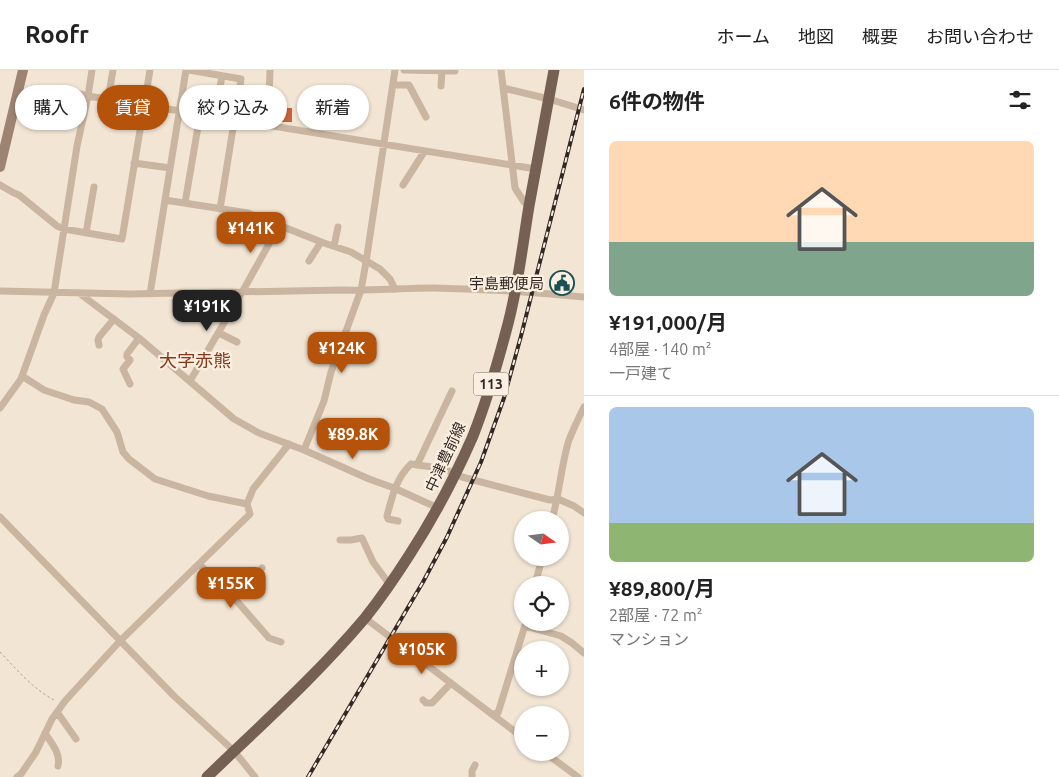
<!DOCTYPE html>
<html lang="ja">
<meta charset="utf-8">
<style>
:root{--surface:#fff;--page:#f6f6f6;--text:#222;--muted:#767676;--line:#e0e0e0;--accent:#b45309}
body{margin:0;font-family:Ubuntu,"Noto Sans JP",sans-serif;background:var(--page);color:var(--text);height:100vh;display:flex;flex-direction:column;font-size:19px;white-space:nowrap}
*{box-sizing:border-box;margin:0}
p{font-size:16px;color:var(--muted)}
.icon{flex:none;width:28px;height:28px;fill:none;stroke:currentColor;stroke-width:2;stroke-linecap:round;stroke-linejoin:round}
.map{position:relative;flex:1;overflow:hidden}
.side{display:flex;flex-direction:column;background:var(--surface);width:475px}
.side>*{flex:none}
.guide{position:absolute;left:15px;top:15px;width:475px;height:45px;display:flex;gap:10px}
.needle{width:32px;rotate:104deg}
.controls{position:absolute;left:514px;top:441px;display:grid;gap:10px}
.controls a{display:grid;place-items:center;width:55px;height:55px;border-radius:50%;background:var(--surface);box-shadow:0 1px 4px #0004;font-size:25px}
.price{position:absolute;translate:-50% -42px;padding:0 11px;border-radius:10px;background:var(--accent);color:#fff;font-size:16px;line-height:32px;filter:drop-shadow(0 1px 2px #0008)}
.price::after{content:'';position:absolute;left:50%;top:30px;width:15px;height:11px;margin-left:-8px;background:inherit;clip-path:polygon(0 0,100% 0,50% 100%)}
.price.active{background:#222;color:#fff}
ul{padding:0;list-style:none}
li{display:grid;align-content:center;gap:10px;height:265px;padding:0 25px}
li+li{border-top:1px solid var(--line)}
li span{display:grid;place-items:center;height:155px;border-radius:8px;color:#555}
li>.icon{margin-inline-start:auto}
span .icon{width:90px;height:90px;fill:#fffc;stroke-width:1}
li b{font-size:21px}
h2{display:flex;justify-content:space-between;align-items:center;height:60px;padding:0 25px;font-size:21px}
.chip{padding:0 18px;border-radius:22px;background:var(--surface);box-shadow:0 1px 4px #0004;font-size:18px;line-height:45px}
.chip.active{background:var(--accent);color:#fff}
header{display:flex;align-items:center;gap:30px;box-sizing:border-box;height:70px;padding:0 25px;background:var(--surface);border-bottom:1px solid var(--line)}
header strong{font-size:24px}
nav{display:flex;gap:28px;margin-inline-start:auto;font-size:18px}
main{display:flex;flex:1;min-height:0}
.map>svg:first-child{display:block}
.building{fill:#cd6137}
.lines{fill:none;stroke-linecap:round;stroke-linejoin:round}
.path{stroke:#b59f8a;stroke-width:1;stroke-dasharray:2.5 2.5;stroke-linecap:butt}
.street{stroke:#cab5a0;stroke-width:7}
.secondary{stroke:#9d8372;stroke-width:10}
.primary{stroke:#766054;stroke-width:11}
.rail-casing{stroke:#332924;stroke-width:4}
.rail{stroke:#faefe0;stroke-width:2;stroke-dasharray:5.5;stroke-linecap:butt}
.labels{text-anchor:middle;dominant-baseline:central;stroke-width:4.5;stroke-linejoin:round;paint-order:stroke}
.shield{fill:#faefe0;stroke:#6f645c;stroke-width:1}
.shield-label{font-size:14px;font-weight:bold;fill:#332924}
.poi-label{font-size:15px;fill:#332924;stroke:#faefe0;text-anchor:end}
.street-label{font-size:15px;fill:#332924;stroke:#faefe0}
.quarter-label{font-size:18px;fill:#863719;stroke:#faefe0}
</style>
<header>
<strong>Roofr</strong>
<nav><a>ホーム</a><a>地図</a><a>概要</a><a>お問い合わせ</a></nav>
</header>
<main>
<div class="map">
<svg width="584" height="707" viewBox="0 0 584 707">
<rect width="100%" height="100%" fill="#f2e5d4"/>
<path class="building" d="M279,38H292V52H280Z"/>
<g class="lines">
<path class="path" d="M0,582C17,600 34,620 56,631"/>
<path class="street" d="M189,0L241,9L220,139
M270,0L269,28L273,56
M404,0L455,1
M501,0L515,118L524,132L529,136
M393,15H409L426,47
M441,16L442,1
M503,18L549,29L584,40
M58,19L88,26L92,0
M108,29L113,0
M215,47L222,6
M134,93L170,98
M0,115L14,123L19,125L57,156L64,159L122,169L150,0
M403,115L424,82
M165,130L248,143L324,173L351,182L380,199L390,209L395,219
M185,133L200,45
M86,163L94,117
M334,176L338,157
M309,191L321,172
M0,221L129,224L342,220C372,221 403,218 434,218C484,219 534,222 584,227
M79,223L139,268L234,349L259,363L304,380L369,409L394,418L438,438
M150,224L165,130L186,0
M219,263L237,272
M99,275L98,270L99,267L114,249
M22,306L44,320L74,330L89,332L102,339L117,362L123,382L129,389L155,409L208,426L247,434
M190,311L245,217L279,156
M130,314L123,299L130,290L127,287V284L139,268
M0,338L21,309L44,245L54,223L77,76L88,26L536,99
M304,380L324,331L331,302L361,220L366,192L395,0
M417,395L452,321
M0,447L174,626L234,681L255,707
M552,450C559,425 561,398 568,373C572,361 578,349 584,337
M398,451L388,449L387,446C392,427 396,408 411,394C429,397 446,397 462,407L550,430L558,429L574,436L584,443
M340,470H351L362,468L373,492L390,515
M199,494L235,529L262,498
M535,515L542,488
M235,529L269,568L281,572
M365,548L522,667
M525,556L561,566L572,573L584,583
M423,630L426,633H432L451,613
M57,642L76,669
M493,644L498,643L526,552
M45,663C51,673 61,683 58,696
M544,682L578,707
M17,707L21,704L36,682L52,649L65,631L120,571L250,444L247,434L253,419L289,374
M472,707V701L475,695"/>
<path class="secondary" d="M0,97L23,0"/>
<path class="primary" d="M207,707C261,655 317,605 365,548C381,528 396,506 410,484C434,447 455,407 473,366C486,333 496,299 505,265C517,223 522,179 529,136C537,91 546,45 554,0"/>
<defs>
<path id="rail" d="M308,707L423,512L447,467L481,392L504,328L521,266L584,19"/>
</defs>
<use href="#rail" class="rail-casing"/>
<use href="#rail" class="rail"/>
</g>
<defs>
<symbol id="civic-ring" viewBox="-11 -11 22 22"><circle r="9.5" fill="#faefe0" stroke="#185056" stroke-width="1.5"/><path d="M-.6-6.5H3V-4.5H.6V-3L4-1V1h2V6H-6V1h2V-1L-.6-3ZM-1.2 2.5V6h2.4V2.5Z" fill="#185056"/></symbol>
</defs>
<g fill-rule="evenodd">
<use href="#civic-ring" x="548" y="199" width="28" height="28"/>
</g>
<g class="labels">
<rect class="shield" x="473.5" y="302.5" width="35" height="23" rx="4"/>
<g class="shield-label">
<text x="491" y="314">113</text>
</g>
<g class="poi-label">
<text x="544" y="213">宇島郵便局</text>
</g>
<g class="street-label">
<text transform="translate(445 387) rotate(-65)">中津豊前線</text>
</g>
<g class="quarter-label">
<text x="195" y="290">大字赤熊</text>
</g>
</g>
</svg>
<div class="controls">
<a><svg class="needle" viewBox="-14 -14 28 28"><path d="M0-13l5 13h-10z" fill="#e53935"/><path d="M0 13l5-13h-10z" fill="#767676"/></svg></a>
<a><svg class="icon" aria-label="locate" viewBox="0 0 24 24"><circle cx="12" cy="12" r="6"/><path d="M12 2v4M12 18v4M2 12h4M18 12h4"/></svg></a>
<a>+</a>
<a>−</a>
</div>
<b class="price" style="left:251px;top:184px">¥141K</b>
<b class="price active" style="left:207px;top:262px">¥191K</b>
<b class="price" style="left:342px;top:304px">¥124K</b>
<b class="price" style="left:353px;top:390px">¥89.8K</b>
<b class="price" style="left:231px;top:539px">¥155K</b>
<b class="price" style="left:422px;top:605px">¥105K</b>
<div class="guide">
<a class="chip">購入</a>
<a class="chip active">賃貸</a>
<a class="chip">絞り込み</a>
<a class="chip">新着</a>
</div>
</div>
<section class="side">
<h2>6件の物件<svg class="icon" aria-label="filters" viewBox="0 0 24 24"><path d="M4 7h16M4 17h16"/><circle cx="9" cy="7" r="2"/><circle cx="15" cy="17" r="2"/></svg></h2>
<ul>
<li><span style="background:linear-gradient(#ffd9b3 65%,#7fa58c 0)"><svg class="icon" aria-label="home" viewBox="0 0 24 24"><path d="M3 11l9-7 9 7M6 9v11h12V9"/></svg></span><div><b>¥191,000/月</b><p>4部屋 · 140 m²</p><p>一戸建て</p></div></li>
<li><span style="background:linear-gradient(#a9c7e8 75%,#8fb573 0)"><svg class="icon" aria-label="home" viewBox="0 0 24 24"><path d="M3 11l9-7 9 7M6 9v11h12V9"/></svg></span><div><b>¥89,800/月</b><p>2部屋 · 72 m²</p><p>マンション</p></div></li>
</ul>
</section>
</main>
